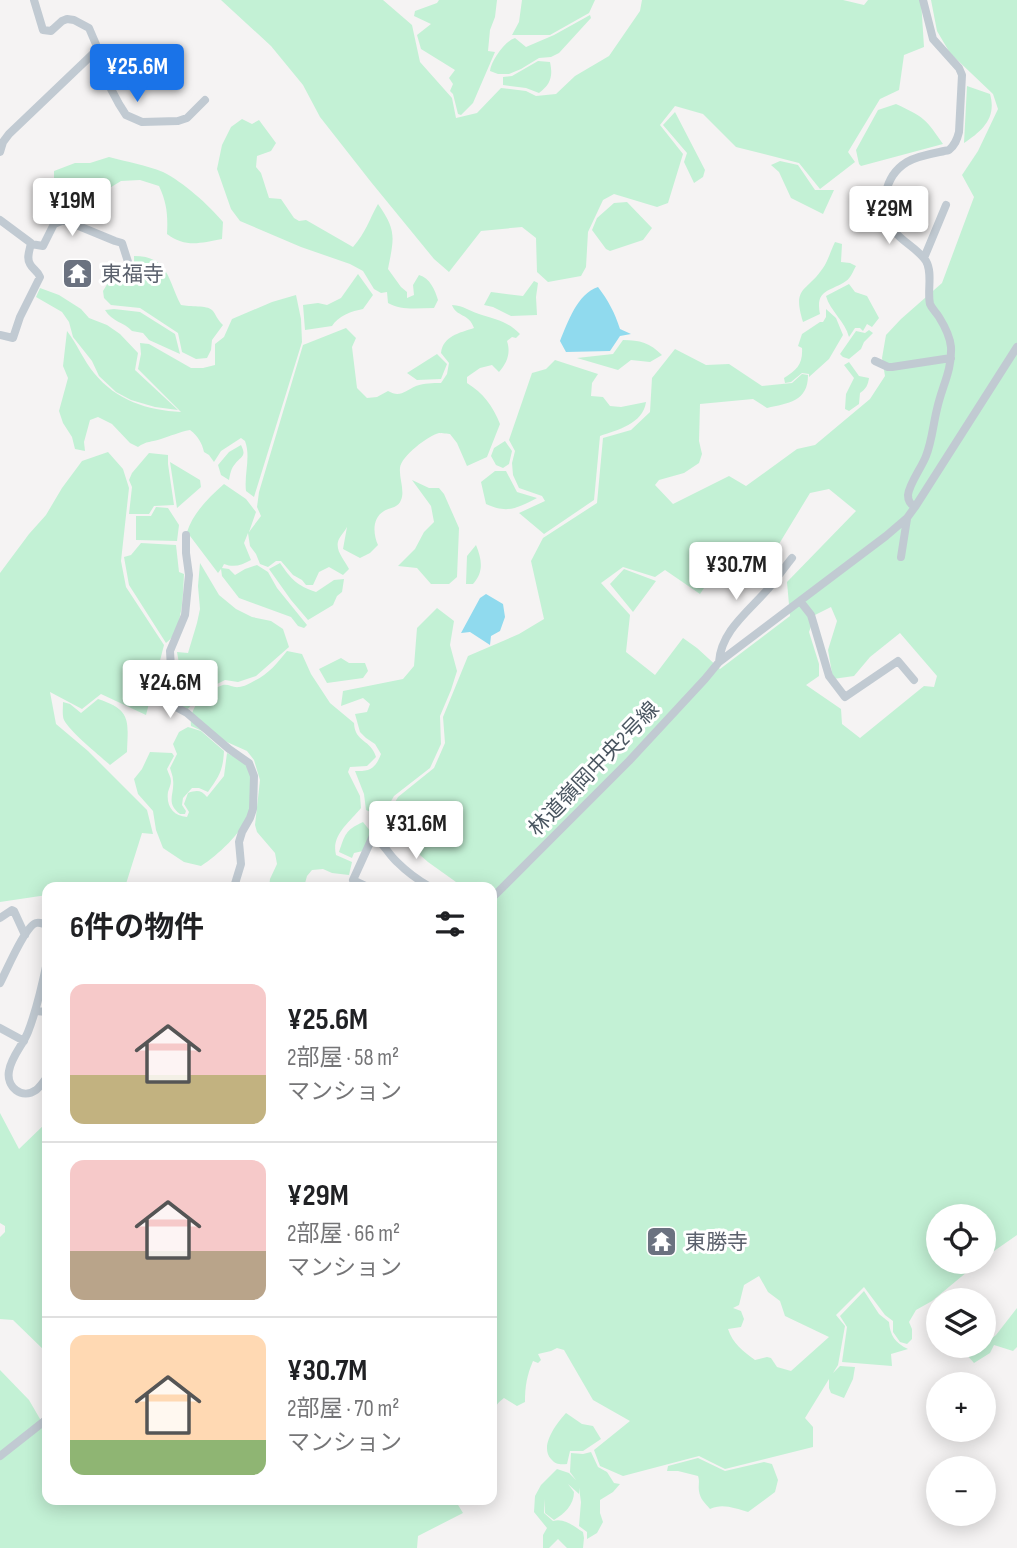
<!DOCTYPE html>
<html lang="ja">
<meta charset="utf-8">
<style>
:root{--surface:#fff;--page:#f2f2f2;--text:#202124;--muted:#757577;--line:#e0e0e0;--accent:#1a73e8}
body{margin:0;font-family:"Sofia Sans Condensed","Noto Sans JP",sans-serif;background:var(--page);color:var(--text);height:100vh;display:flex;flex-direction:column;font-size:26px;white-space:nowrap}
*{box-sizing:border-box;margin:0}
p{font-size:23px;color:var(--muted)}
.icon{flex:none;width:38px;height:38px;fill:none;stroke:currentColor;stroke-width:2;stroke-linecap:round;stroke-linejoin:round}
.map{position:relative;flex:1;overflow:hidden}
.drawer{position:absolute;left:42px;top:882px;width:455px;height:623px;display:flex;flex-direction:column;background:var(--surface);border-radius:14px;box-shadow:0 4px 18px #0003}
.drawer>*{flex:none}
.tools{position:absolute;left:926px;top:1204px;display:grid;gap:14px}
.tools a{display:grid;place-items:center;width:70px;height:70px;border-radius:50%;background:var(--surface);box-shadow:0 4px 18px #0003;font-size:35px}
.price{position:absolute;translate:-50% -60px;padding:0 16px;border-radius:7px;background:#fff;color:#222;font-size:23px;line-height:46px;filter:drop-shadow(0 2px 4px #0008)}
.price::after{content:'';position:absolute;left:50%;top:42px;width:21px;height:16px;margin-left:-10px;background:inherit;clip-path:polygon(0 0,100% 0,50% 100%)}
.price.current{background:var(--accent);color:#fff}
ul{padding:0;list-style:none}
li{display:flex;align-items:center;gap:21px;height:175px;padding:0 28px}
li+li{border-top:2px solid var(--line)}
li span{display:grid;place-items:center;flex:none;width:196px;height:140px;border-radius:14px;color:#555}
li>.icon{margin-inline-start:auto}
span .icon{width:84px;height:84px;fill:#fffc;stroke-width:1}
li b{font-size:30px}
h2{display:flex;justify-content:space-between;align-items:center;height:84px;padding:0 28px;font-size:30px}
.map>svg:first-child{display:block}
.green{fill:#c3f1d5;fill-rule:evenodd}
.water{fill:#90daee}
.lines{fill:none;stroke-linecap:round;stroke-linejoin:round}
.street{stroke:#c1cad2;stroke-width:8}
.labels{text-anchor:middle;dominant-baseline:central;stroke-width:6;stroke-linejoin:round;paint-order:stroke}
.worship-label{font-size:21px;fill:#5b616d;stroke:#fff;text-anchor:start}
.street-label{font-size:21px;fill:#4a5661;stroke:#fff}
</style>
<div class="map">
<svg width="1017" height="1548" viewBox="0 0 1017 1548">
<rect width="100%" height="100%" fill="#f5f3f3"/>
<path class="green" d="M221,0H383L412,25L420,62L452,98L456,118L477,113L501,88L526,91L536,96L556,94L575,76L609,56L640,11L642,0H843L864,5L868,0H921L924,47L904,55L899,90L880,99L848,152L855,162L820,189L799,163L736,147L703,114L675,106L660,125L683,154L668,203L657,207L614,194L603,200L588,232L586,267L581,276L548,282L537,272L536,238L522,227L481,231L449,272L434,259L371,182L320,117L303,85L271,46Z
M439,0H497L495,17L490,30L488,51L495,52L473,103L461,115L458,114L453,94L450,91L453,84L449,78L455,70L421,49L417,35L431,24L414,16L415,11L437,3Z
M522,0H595L589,13L550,35H512L519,22Z
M931,0H1017V1235L984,1258V1216H938V1262H979L932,1301L916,1310L909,1322L912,1329V1339L907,1344L900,1342L893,1332V1321L885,1315L864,1287L836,1315L845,1326L838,1365L833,1373L840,1366L855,1367L853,1379L844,1398L831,1393L829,1388V1379L805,1418L813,1427V1447L725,1469L699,1456L623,1476L600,1466L594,1450L630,1421L593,1400L564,1350L557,1348L551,1351L538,1354L541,1360L538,1363L533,1361C527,1375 525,1386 525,1402L517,1406L504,1398C497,1403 494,1408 492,1417V1379L496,1372V1361L492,1359L494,1342L492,1329V887H463L428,862L383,823L398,797L434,768L445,743L443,717L468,656L519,634L544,619L531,561L543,538L597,503L603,438L631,430L650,412L652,378L675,349L706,365L729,364L762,386L792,383L802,374L808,375C808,402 788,403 767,408L753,399L700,404L699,441L702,454L699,463L684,473L659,480L655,485L673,504L729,476L746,486L797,449L815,445L870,399L885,376L882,358L886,335L901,319L942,283L974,197L962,175L978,151L998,109L993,94L950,53L937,31ZM829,489L856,511L787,582L790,616L720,669L697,648L683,638L655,675L626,652L630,615L601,583L623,567L655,577L665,570L700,594L706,585L691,570L716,545L735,560L779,544L810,493ZM831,607L837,621L828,650L833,679L854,676L870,657L900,633L937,676L934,687L924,686L860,738L842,724L841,709L806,685L819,676V664L809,632L815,615ZM759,1276L768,1292L780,1301L785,1316L829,1337L791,1371L777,1367L771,1358L767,1357L755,1360C743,1351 733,1344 728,1329L741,1327L744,1319L741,1311L733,1308L739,1305L744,1285Z
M590,15L591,18L559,53L551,57L539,58L521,69L509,74H498L490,71C491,61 505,41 515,38L526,47L554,35Z
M538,61L550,62C553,76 551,84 539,93L526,88L503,85V77L512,76Z
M967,86L990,94C997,118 982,131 964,143Z
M896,104C924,117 926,119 943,144L861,166L859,164L856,150L878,110Z
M675,112L705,170L703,177L694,183L684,162L687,153L663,125Z
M242,119L252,124L259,120L276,143L271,151L257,156L256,167L261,173L269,198L281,199L294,218L299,221L306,220L353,247C366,232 369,220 378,204C397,231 394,238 388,269L401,287L407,292V298L414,295L413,285L419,275C430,278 435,290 438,300L434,308C418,308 402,311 388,303L387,292L381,293L374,289L363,271L350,264L301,247L240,221L231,209L217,169L222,145L231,127Z
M109,157C127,162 146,165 163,172C183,182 209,205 223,222L222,239C200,243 186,248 167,234C168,216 167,203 159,186L140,180L121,181L108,189L85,198L67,202L54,191V171L75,163H90Z
M780,161L798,165L815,190H834L823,214L791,198L779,172L771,165Z
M627,202L652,228L643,240L610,251L606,249L592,230L597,218L614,203Z
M835,242L842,244L841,262L850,263L856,266C853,271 851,278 846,281C830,292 815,289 820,314L803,322C792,286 806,293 823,268C828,261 831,250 835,242Z
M134,256C169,256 168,281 181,305C190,307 207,305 212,310C216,314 217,320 223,325L212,340L211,350L207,358L196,359L182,352L178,333L140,308L111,305L104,298L103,291L109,281C126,277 135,277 134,256Z
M358,274L373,295L363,309C352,311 338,316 332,326L305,330L303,305L318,303L327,305L341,298Z
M534,281L538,283L536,297L537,315L511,316L493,307L484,305L491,292L523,296Z
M849,284L855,292L867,296L879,318L872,327L867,324L863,331L860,328H855L849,337C845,321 830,311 826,296Z
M40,288L59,295L81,309L89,318L107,325L120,334L138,353L135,370L178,410L155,407L131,400L116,392L99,376L92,361L73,337L69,322L62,312L36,297Z
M296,295L301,319L302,342L254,497L246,491C244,474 251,457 245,441L241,438L221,451L214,462L209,455L204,452C202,443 198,436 190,430C179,432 171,436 161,439C152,442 146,441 138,447L130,443L112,424L98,417L90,420L84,442L85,451L75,449L72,437L63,423L59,411L68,378L63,366L67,331C77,344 84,361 94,373C117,401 147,410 181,412L138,369L141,354L140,343L149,344L191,368H203L215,365V344L224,337L232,319L272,302Z
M452,305C465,306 467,310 479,314C496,320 506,320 520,334L516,338L512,337L507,341C511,353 507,363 499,372L492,365L480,368L467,377V383C483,393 493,406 500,424L487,457L467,466L457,443L450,434C449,434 441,433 439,433C428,436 401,456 400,468C399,478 405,491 401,500C398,508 391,507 384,511C372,518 373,534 378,545L370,553L360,558L343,549L347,527C345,531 341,535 339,539C334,550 344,559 349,569L343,575L329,567L319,572L313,585H306L302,580L293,575L281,561H276L268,567L260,564L256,554L250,546L248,533L244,543L251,560C242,565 234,568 224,564L222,568L229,569L235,575L245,569L257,565L268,572L277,588L307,625L304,628L298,626L291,617L239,598L222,576L221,569L218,573L187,532C193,513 209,497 224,484L246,499L256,512L249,532L261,516L257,507L259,492L303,345L346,328L356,338L352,347L357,388L367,398L377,397L388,391C400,398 405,391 416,386C425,383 432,383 441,383L447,374L449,363L441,353C443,336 459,333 474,328C469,313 456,317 452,305Z
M114,309L140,312L175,334L180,354L149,340L143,333L132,331C124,322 112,322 105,310Z
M826,309L836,318L843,335L829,359L809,377V374L802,373L791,382L785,383L784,378C797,370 803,364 802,348L798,346L802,334L820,322H823L826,317Z
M869,330L873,333L864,342L861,349L849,359L843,357L840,354L856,331L865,333Z
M623,340C640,340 650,343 662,355L650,362L631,360L618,370L577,358L613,354Z
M437,354L447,364L441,379L417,380L407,373Z
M555,360L598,374L592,383L591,396L603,397L610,406L621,407L646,402C643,424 617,430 600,436L594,500L544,534L519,513L545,501L542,496L519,488L513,475L512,463L515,451L509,440L532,373L546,369Z
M849,362L859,376L869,378C868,385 866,389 860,393L859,404L849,411L845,409L846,394L854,378L844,365Z
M505,441L512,451L509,464L503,468L496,465L491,456L494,448Z
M241,445C247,457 241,456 235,464C231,468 230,475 229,480L221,475L218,465L229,452Z
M108,452L123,469L129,488L121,561L126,587L164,645L146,715L101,694L82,709L50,692L56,724L88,751L147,810L153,834L142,833L125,887H47V895L0,902V573L29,534L46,515L62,488L82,461Z
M149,453L168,455V464L174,505L154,506L149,514H129L132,487L129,480L132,473Z
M170,462L200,480L201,487L177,508Z
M495,471H506L517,492L537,498C517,508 508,514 486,504L481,482Z
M412,480L429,488H439L444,494L459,528L457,577L449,584H431L417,568L398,566L415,549L424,532L434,522L431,506Z
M156,507L168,508L179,525L177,541L136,540V516H151Z
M141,543L176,545L179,572L184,574C183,593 183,632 166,643L129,585L124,557L131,555Z
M476,545C482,560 484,572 473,584H466L467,556Z
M200,563L219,595L236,609L252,617L271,621L283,629L289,647L256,676L238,682L225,680L203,691L187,710L170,701L181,675L177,652L188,653L197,623L200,609L198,586Z
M280,563C292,580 296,585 316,592L334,580L344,579L342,592L337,596L333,605L308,620L291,600L269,569Z
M624,569L656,581L633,612L610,584Z
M437,608L454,621L450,645L457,671L451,690L440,716L441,744L430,768L394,796L382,817L366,810L364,794L355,771C371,772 376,767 381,754L375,744L366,738L360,732L355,714L367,712L370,704L363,698L341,706L343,691L403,679L414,666L417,628Z
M287,651L302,654L311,674L330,703L354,723C355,743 371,739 376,757L367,766L350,767L348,772L360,796L361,808C349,823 331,835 336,855L352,862L349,875L332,873L323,869L312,870L307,876L304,887H269L270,879L277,864L275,853L257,832L255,825L260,780L254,760L247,751L191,726C189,707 204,691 223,685C229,684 233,688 239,687C243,687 251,683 254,681C269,674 277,663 287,651Z
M341,658L349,663H365L368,671L363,678L327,683L319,669Z
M98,699C132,710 128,721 127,752L110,765C98,754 71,733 64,720C62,715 63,708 63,702L70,704L81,713Z
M188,727L201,731L224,751C223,771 219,776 208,792L199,788H192L183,798L182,805L186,811L185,814H180C165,803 175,794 173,780C173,776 171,772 170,768L177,754L173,744L179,732Z
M150,752L172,753L174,756L167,769C168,773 171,777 171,781C171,785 169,788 168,792C166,806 173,816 187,817L189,812L184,804L188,793C197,790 201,790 207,797L224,776L227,753L247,763C252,776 253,800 249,813C242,833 218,855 201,866L184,862L163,848L156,830L153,811L138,794L134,779L142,769Z
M363,822L371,832L363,851L354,853L352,858L339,852C345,835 345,830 363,822Z
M0,1113L19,1149L47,1122V1353L13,1320L0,1319V1237L5,1232V1226L0,1223Z
M864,1291L879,1314L889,1322C890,1335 895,1343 908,1349L891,1354L892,1366L842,1362L847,1327L840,1316Z
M1017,1308V1347L1013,1351L994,1345L990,1353L974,1363L967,1355L966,1349L969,1346H984V1336L992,1338L996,1335Z
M0,1370L29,1400L47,1431V1500H455L463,1513L418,1536L417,1548H0Z
M566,1413L582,1424L593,1426L601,1439L583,1451H570L567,1464C560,1465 555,1464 551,1459C539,1446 557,1423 566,1413Z
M591,1452L598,1467L607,1472L614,1483L620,1484L613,1492L600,1500V1513L603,1522L597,1533L587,1539V1532L579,1526L581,1502L579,1488V1494L568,1484L574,1492C574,1505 564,1514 554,1520L545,1513L544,1499V1513L553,1521C565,1518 573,1526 583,1532L584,1538L583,1548H567L558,1539L549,1548H543V1535L547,1528L534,1512L535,1496L541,1485L557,1469L569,1473L576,1480L570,1472L571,1453L583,1454Z
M698,1458L725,1471L764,1462L772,1464L778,1480L775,1492L748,1512C735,1508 722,1503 710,1509C705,1503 700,1499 699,1491C698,1485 700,1482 698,1476L678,1471H667L668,1466Z"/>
<path class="water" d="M598,287C608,300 615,313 620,329L631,334L620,336L610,351L566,352L560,341C568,322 577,294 598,287Z
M486,594L503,604L505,617L500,631L491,636L490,645L470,632L461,633L480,598Z"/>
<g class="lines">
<path class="street" d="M34,0L43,30L51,31L62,21L67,19L74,20L89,28L98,49L111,89L119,104L126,115L142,122L178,121L187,118L205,100
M0,152L3,142L9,134L98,49
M0,220L31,243C30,249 26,258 30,264C33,270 37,270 40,277L20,317L13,338L0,335
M31,244L43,246L54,224L64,220L115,241L122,243L130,268
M924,258L946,205
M875,361L888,367H892L951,358
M915,507C910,504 908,501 908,495C909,484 922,467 926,456C932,441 933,425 937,409C942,386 952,371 951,347C950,337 944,325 939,317C936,312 932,309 930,304C927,291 933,273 926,261C918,249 904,243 895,232C877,210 884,176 907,162C919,155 936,153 949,150C955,145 957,140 959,132L962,75L959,68L933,39L923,0
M186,535V553L189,575L185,615L170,651L171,668L162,695L165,701L187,713L229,749L249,763L254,776L253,809L250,818L242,832L239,842L241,864L234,887
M901,557L907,519
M800,601L811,615L829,676L845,697L898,661L914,680
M719,662C721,631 749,611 768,589C776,579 784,568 792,558
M368,887L353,880L373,836C383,842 388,854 397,862C407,872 418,880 430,887
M492,898L629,761L705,679L719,662L886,536L907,518L915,507L1017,347
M0,918L12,910L14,911L25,935
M47,962C42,986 37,1009 28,1032C23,1045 11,1057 9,1071C6,1087 22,1100 36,1090C40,1087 44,1081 47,1077
M0,983C6,972 25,926 36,923C40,922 43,924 47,925
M36,1011L47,1012
M0,1028L24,1041
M0,1456L47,1419"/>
</g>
<defs>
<symbol id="temple-square" viewBox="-11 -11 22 22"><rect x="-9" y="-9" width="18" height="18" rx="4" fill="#6b7280" stroke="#fff"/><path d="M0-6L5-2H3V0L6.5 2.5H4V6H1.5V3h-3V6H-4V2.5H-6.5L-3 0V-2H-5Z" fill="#fff"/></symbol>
</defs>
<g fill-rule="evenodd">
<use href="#temple-square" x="60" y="256" width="35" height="35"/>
<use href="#temple-square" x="644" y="1224" width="35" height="35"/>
</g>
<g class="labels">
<g class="worship-label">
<text x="101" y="274">東福寺</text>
<text x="685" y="1242">東勝寺</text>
</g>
<g class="street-label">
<text transform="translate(594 769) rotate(-46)">林道嶺岡中央2号線</text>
</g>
</g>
</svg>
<div class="tools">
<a><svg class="icon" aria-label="locate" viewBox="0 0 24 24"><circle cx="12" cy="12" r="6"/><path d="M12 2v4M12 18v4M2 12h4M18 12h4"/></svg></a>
<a><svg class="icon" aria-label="layers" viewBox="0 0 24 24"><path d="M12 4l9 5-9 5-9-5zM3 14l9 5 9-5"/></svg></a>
<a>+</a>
<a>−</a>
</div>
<b class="price current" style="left:137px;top:104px">¥25.6M</b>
<b class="price" style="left:72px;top:238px">¥19M</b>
<b class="price" style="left:889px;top:246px">¥29M</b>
<b class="price" style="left:736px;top:602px">¥30.7M</b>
<b class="price" style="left:170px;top:720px">¥24.6M</b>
<b class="price" style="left:416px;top:861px">¥31.6M</b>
<section class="drawer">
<h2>6件の物件<svg class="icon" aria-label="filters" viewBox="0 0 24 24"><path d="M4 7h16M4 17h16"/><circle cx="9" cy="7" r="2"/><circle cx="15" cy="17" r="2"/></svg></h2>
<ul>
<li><span style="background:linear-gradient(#f6c9c9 65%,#c2b280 0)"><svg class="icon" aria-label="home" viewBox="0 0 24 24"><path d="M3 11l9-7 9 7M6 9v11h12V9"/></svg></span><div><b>¥25.6M</b><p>2部屋 · 58 m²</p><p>マンション</p></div></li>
<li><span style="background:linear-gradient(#f6c9c9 65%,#b9a48a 0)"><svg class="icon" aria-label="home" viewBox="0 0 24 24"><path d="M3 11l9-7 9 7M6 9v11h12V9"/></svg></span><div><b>¥29M</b><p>2部屋 · 66 m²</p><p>マンション</p></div></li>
<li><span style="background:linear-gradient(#ffd9b3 75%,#8fb573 0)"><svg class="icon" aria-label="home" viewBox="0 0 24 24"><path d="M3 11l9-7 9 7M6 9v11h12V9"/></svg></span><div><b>¥30.7M</b><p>2部屋 · 70 m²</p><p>マンション</p></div></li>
</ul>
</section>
</div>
